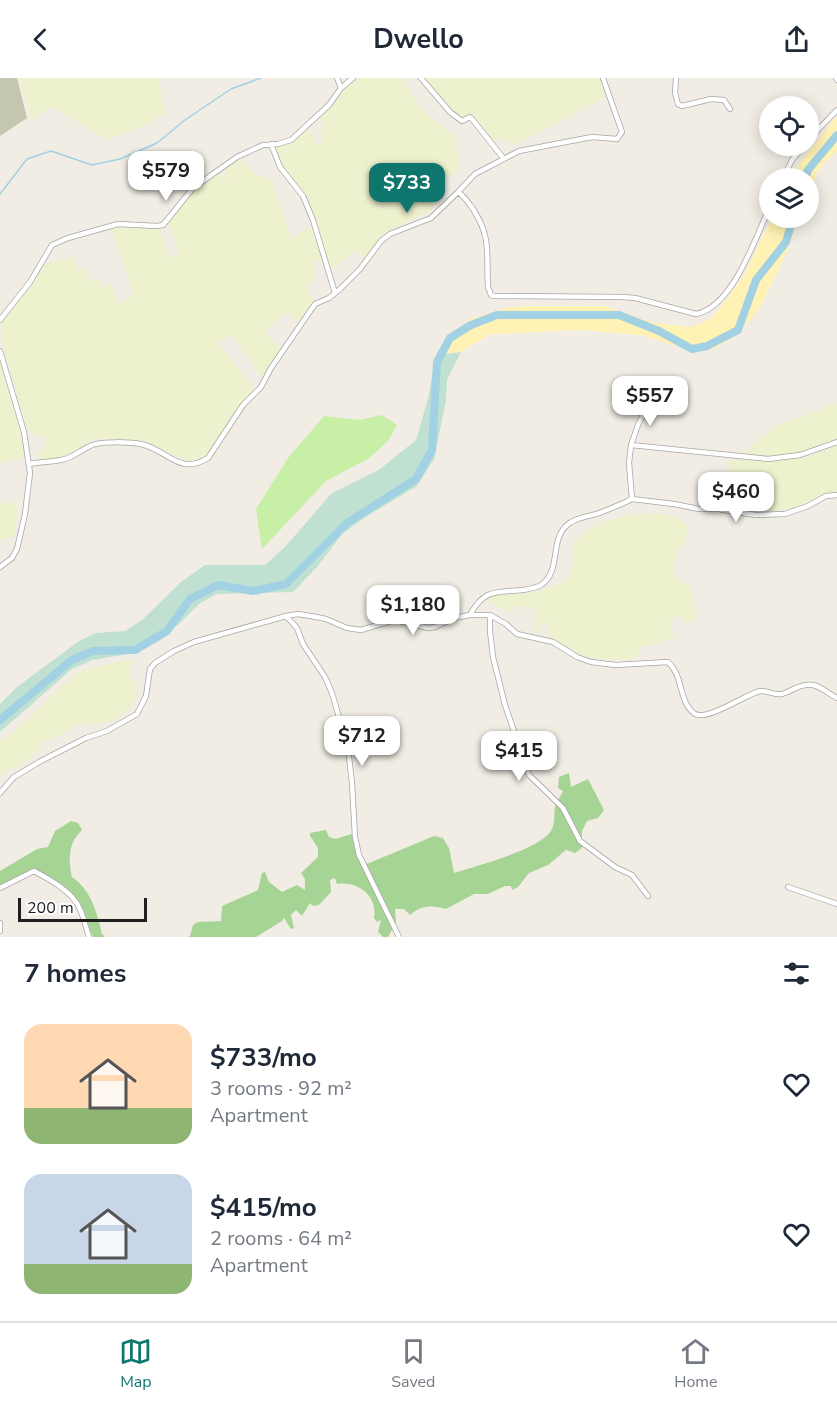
<!DOCTYPE html>
<meta charset="utf-8">
<style>
:root{--surface:#fff;--page:#f2f2f3;--text:#1f2937;--muted:#747a83;--line:#e0e1e3;--accent:#0f766e}
body{margin:0;font-family:"Nunito Sans",sans-serif;background:var(--page);color:var(--text);height:100vh;display:flex;flex-direction:column;font-size:22px;white-space:nowrap}
*{box-sizing:border-box;margin:0}
p{font-size:20px;color:var(--muted)}
.icon{flex:none;width:33px;height:33px;fill:none;stroke:currentColor;stroke-width:2;stroke-linecap:round;stroke-linejoin:round}
.map{position:relative;height:859px;overflow:hidden}
.side{display:flex;flex-direction:column;background:var(--surface);flex:1}
.side>*{flex:none}
.buttons{position:absolute;left:759px;top:18px;display:grid;gap:12px}
.buttons a{display:grid;place-items:center;width:60px;height:60px;border-radius:50%;background:var(--surface);box-shadow:0 3px 15px #0003;font-size:30px}
.scale{position:absolute;left:18px;bottom:15px;width:129px;box-sizing:border-box;padding-left:6px;border:3px solid #1f1f1f;border-top:0;font-size:16px;line-height:21px;white-space:nowrap;color:#1f1f1f;-webkit-text-stroke:4px #fff;paint-order:stroke}
.price{position:absolute;translate:-50% -51px;padding:0 14px;border-radius:12px;background:#fff;color:#222;font-size:20px;line-height:39px;filter:drop-shadow(0 2px 3px #0008)}
.price::after{content:'';position:absolute;left:50%;top:36px;width:18px;height:14px;margin-left:-9px;background:inherit;clip-path:polygon(0 0,100% 0,50% 100%)}
.price.current{background:var(--accent);color:#fff}
ul{padding:0;list-style:none}
li{display:flex;align-items:center;gap:18px;height:150px;padding:0 24px}
li span{display:grid;place-items:center;flex:none;width:168px;height:120px;border-radius:18px;color:#555}
li>.icon{margin-inline-start:auto}
span .icon{width:72px;height:72px;fill:#fffc;stroke-width:1}
li b{font-size:26px}
h2{display:flex;justify-content:space-between;align-items:center;height:72px;padding:0 24px;font-size:26px}
header{display:flex;justify-content:space-between;align-items:center;height:78px;padding:0 24px;background:var(--surface);font-size:27px;font-weight:700}
.menu{display:flex;justify-content:space-around;align-items:center;height:84px;border-top:2px solid var(--line);background:var(--surface);font-size:16px;color:var(--muted)}
.menu a{display:grid;justify-items:center;gap:3px}
.menu .current{color:var(--accent)}
.map>svg:first-child{display:block}
.construction{fill:#c5c6af}
.farmland{fill:#edf1ce}
.grass{fill:#c8efa6}
.forest{fill:#a6d495}
.wetland{fill:#c0e0d2}
.sand{fill:#fff2b4}
.lines{fill:none;stroke-linecap:round;stroke-linejoin:round}
.stream{stroke:#a1d1e2;stroke-width:1.5}
.river{stroke:#a1d1e2;stroke-width:8}
.minor-casing{stroke:#a6a6a6;stroke-width:6}
.minor{stroke:#fff;stroke-width:4.5}
</style>
<header><svg class="icon" aria-label="back" viewBox="0 0 24 24"><path d="M15 5l-7 7 7 7"/></svg>Dwello<svg class="icon" aria-label="share" viewBox="0 0 24 24"><path d="M12 15V3M7 8l5-5 5 5M5 13v7h14v-7"/></svg></header>
<div class="map">
<svg width="837" height="859" viewBox="0 0 837 859">
<rect width="100%" height="100%" fill="#f1ede4"/>
<path class="construction" d="M0,0H17L27,40L0,58Z"/>
<path class="farmland" d="M20,0H158L165,35L141,50L106,61L53,29L31,42Z
M358,0H402L418,25L430,40L455,57L459,94L437,106L432,131L381,157L364,180L354,173L338,188L330,189L319,181L313,185L315,202L306,209L315,223L299,244L287,235L277,241L265,253L280,272L262,300L232,258L217,263L254,311L205,378L190,384L145,363L119,361H90L83,369L63,378L38,384L35,373L45,371L46,359L29,354L10,293L2,261L1,243L45,185L73,179L78,192L83,190L91,204L99,201L102,209L112,206L117,225L134,217L111,149H158L171,180L180,177L168,144L192,112L220,95L226,101L229,98L224,92L241,80L255,97L272,101L291,161L313,147L303,115L280,85L274,68L290,67L308,50L317,66L324,63L320,52L325,48L319,39L343,12Z
M425,0H601L608,18L514,67L511,62L504,63L501,59L492,64L476,42L470,37L461,41L452,33Z
M0,276L26,379L0,385Z
M837,325V362L796,375L771,378L743,375L774,349Z
M837,368V414L822,418L789,432L762,433L748,432L740,428L736,411L738,408L736,403L730,397L728,384L731,381L768,383L797,380L808,379Z
M18,424L15,458L0,462V426Z
M658,435L680,440L687,448L686,463L675,477L674,498L679,504L689,506L691,509L696,537L695,541L686,546L679,538L672,540L669,544L674,557L673,560L653,567L643,568L638,573L639,576L634,581L609,582L585,579L549,560L550,553L544,544L538,555H534L535,536L531,529L522,528L515,530L511,535L489,524L490,518L538,514L566,503L572,493L574,465L584,454L605,443L630,437Z
M129,582L132,583L129,593L138,614L128,632L110,644L94,646L81,645L61,657L41,665L37,675L19,689L5,693L0,700V664L36,634L56,612L84,591Z"/>
<path class="grass" d="M382,337L397,347L388,363L368,381L326,403L262,471L256,431L288,380L324,338L359,342Z"/>
<path class="forest" d="M569,695L571,709L588,701L604,732L598,740L587,743L582,753V770L575,775L566,772L548,787L529,795L518,809L512,812L511,808H505L488,816H474L446,831C433,827 421,827 410,837L404,831H395L396,844L388,859H383L378,854L381,842L377,844L374,840C378,818 358,803 337,806L335,800L330,802L331,814L319,827L313,828L310,825L302,838L296,832L291,837L294,850L291,851L284,840L282,843L256,859H188L190,858L193,847L198,844L221,843L222,828L258,812L262,795L265,794L269,804L282,814L297,807L305,812V801L301,795L318,779V770L310,758V755L326,752L329,759L335,761L352,756L362,788L434,758L443,760L449,770L454,795C476,788 538,772 551,753C556,745 553,734 556,726C558,722 561,717 563,713L558,710L559,699Z
M71,743L78,745L82,752C68,765 68,782 72,799C91,812 97,834 102,856L105,859H93L79,824L44,796L34,791L0,808V793L37,771L48,769L55,753Z"/>
<path class="wetland" d="M461,274L447,302L446,322L434,381L417,408L367,438L342,456L317,489L293,514L216,516L199,526L179,546L157,564L128,576L93,582L72,591L0,654V626L17,609L79,563L96,555L125,553L142,542L181,504L205,487H265L285,469L332,415L380,391L416,362L428,321L436,277Z"/>
<path class="sand" d="M837,38V74C829,78 817,92 815,101C813,108 812,114 809,121L808,100H793L799,86Z
M772,140H799L784,180L760,229L750,242L732,260L716,270L703,273L680,269L640,257L581,252L491,256L471,267L461,274L436,277L470,241L506,230L526,228H604L654,245L692,249L712,240L743,199Z"/>
<g class="lines">
<path class="stream" d="M0,116L27,81L51,73L92,87L120,81L157,65L185,42L231,11L261,0"/>
<path class="river" d="M805,100L808,92L837,57
M0,642L72,582L93,573L135,572L167,553L190,521L218,507L253,513L286,506L347,445L416,401L432,372L437,284L450,260L471,247L497,237H619L659,253L692,271L707,268L738,252L756,202L786,164L793,140"/>
<defs>
<path id="minor" d="M337,0L341,10
M421,0L450,34L462,43L470,39L472,41L504,81
M676,0L675,15L678,26L682,28L711,21L724,22L730,31
M836,0L837,2
M808,62L837,32
M271,66L280,89L303,118L313,142L335,215
M783,100L792,82L804,68
M458,114L475,96L519,73L592,59L617,61L622,54L603,0
M0,242L30,204L52,167L68,160L118,146L157,148L163,147L193,110L237,79L263,67L278,66L291,62L329,27L341,10L353,0
M0,273L24,354L30,395L25,436L17,471L12,480L0,489
M631,367L638,347L649,324
M29,386C39,384 50,384 61,382C73,380 79,373 90,368C99,363 130,364 141,366C168,372 179,398 208,380L243,327L261,309L271,290L315,226L329,220L340,211L360,191L381,163L390,156L431,140L458,114C465,119 468,124 473,131C492,160 486,177 488,209L491,217L494,218L622,219L635,220L696,236C733,229 755,160 770,129
M632,421L674,426L699,431H718L756,437L785,436L808,428L826,418L837,417
M470,537C484,510 497,515 523,512C529,511 536,510 541,507C561,494 550,465 565,449C574,439 590,439 602,434C612,430 622,426 632,421L629,385L631,367L768,381L800,377L837,364
M490,537V553L493,579L505,627L529,697L563,730L580,763L615,789L632,797L648,818
M286,538L297,550L303,566L325,599L332,615L348,670L352,705L355,759L359,777L399,859
M0,715L14,699L39,684L86,660L107,653L137,636L146,618L150,591L155,585L174,573L194,564L286,538L298,536L311,538L326,541L347,550L361,552L395,542L428,550L435,549L454,540L470,537H490L506,546L517,556L553,564L577,579L591,584L616,587L668,584C684,598 678,624 695,636C708,643 746,616 760,613C767,612 775,618 782,616C792,613 801,605 813,607C822,609 829,616 837,620
M788,809L837,826
M0,810L34,793C49,801 73,814 80,831C84,840 86,850 89,859
M0,845V853"/>
</defs>
<use href="#minor" class="minor-casing"/>
<use href="#minor" class="minor"/>
</g>
</svg>
<div class="buttons">
<a><svg class="icon" aria-label="locate" viewBox="0 0 24 24"><circle cx="12" cy="12" r="6"/><path d="M12 2v4M12 18v4M2 12h4M18 12h4"/></svg></a>
<a><svg class="icon" aria-label="layers" viewBox="0 0 24 24"><path d="M12 4l9 5-9 5-9-5zM3 14l9 5 9-5"/></svg></a>
</div>
<div class="scale">200 m</div>
<b class="price" style="left:166px;top:124px">$579</b>
<b class="price current" style="left:407px;top:136px">$733</b>
<b class="price" style="left:650px;top:349px">$557</b>
<b class="price" style="left:736px;top:445px">$460</b>
<b class="price" style="left:413px;top:558px">$1,180</b>
<b class="price" style="left:362px;top:689px">$712</b>
<b class="price" style="left:519px;top:704px">$415</b>
</div>
<section class="side">
<h2>7 homes<svg class="icon" aria-label="filters" viewBox="0 0 24 24"><path d="M4 7h16M4 17h16"/><circle cx="9" cy="7" r="2"/><circle cx="15" cy="17" r="2"/></svg></h2>
<ul>
<li><span style="background:linear-gradient(#ffd9b3 70%,#8fb573 0)"><svg class="icon" aria-label="home" viewBox="0 0 24 24"><path d="M3 11l9-7 9 7M6 9v11h12V9"/></svg></span><div><b>$733/mo</b><p>3 rooms · 92 m²</p><p>Apartment</p></div><svg class="icon" aria-label="heart" viewBox="0 0 24 24"><path d="M12 20l-8-8c-3-5 5-10 8-4 3-6 11-1 8 4z"/></svg></li>
<li><span style="background:linear-gradient(#c9d6e8 75%,#8fb573 0)"><svg class="icon" aria-label="home" viewBox="0 0 24 24"><path d="M3 11l9-7 9 7M6 9v11h12V9"/></svg></span><div><b>$415/mo</b><p>2 rooms · 64 m²</p><p>Apartment</p></div><svg class="icon" aria-label="heart" viewBox="0 0 24 24"><path d="M12 20l-8-8c-3-5 5-10 8-4 3-6 11-1 8 4z"/></svg></li>
</ul>
</section>
<nav class="menu">
<a class="current"><svg class="icon" aria-label="map" viewBox="0 0 24 24"><path d="M3 6l6-2 6 2 6-2v14l-6 2-6-2-6 2zM9 4v14M15 6v14"/></svg>Map</a>
<a><svg class="icon" aria-label="saved" viewBox="0 0 24 24"><path d="M7 4h10v16l-5-4-5 4z"/></svg>Saved</a>
<a><svg class="icon" aria-label="home" viewBox="0 0 24 24"><path d="M3 11l9-7 9 7M6 9v11h12V9"/></svg>Home</a>
</nav>
